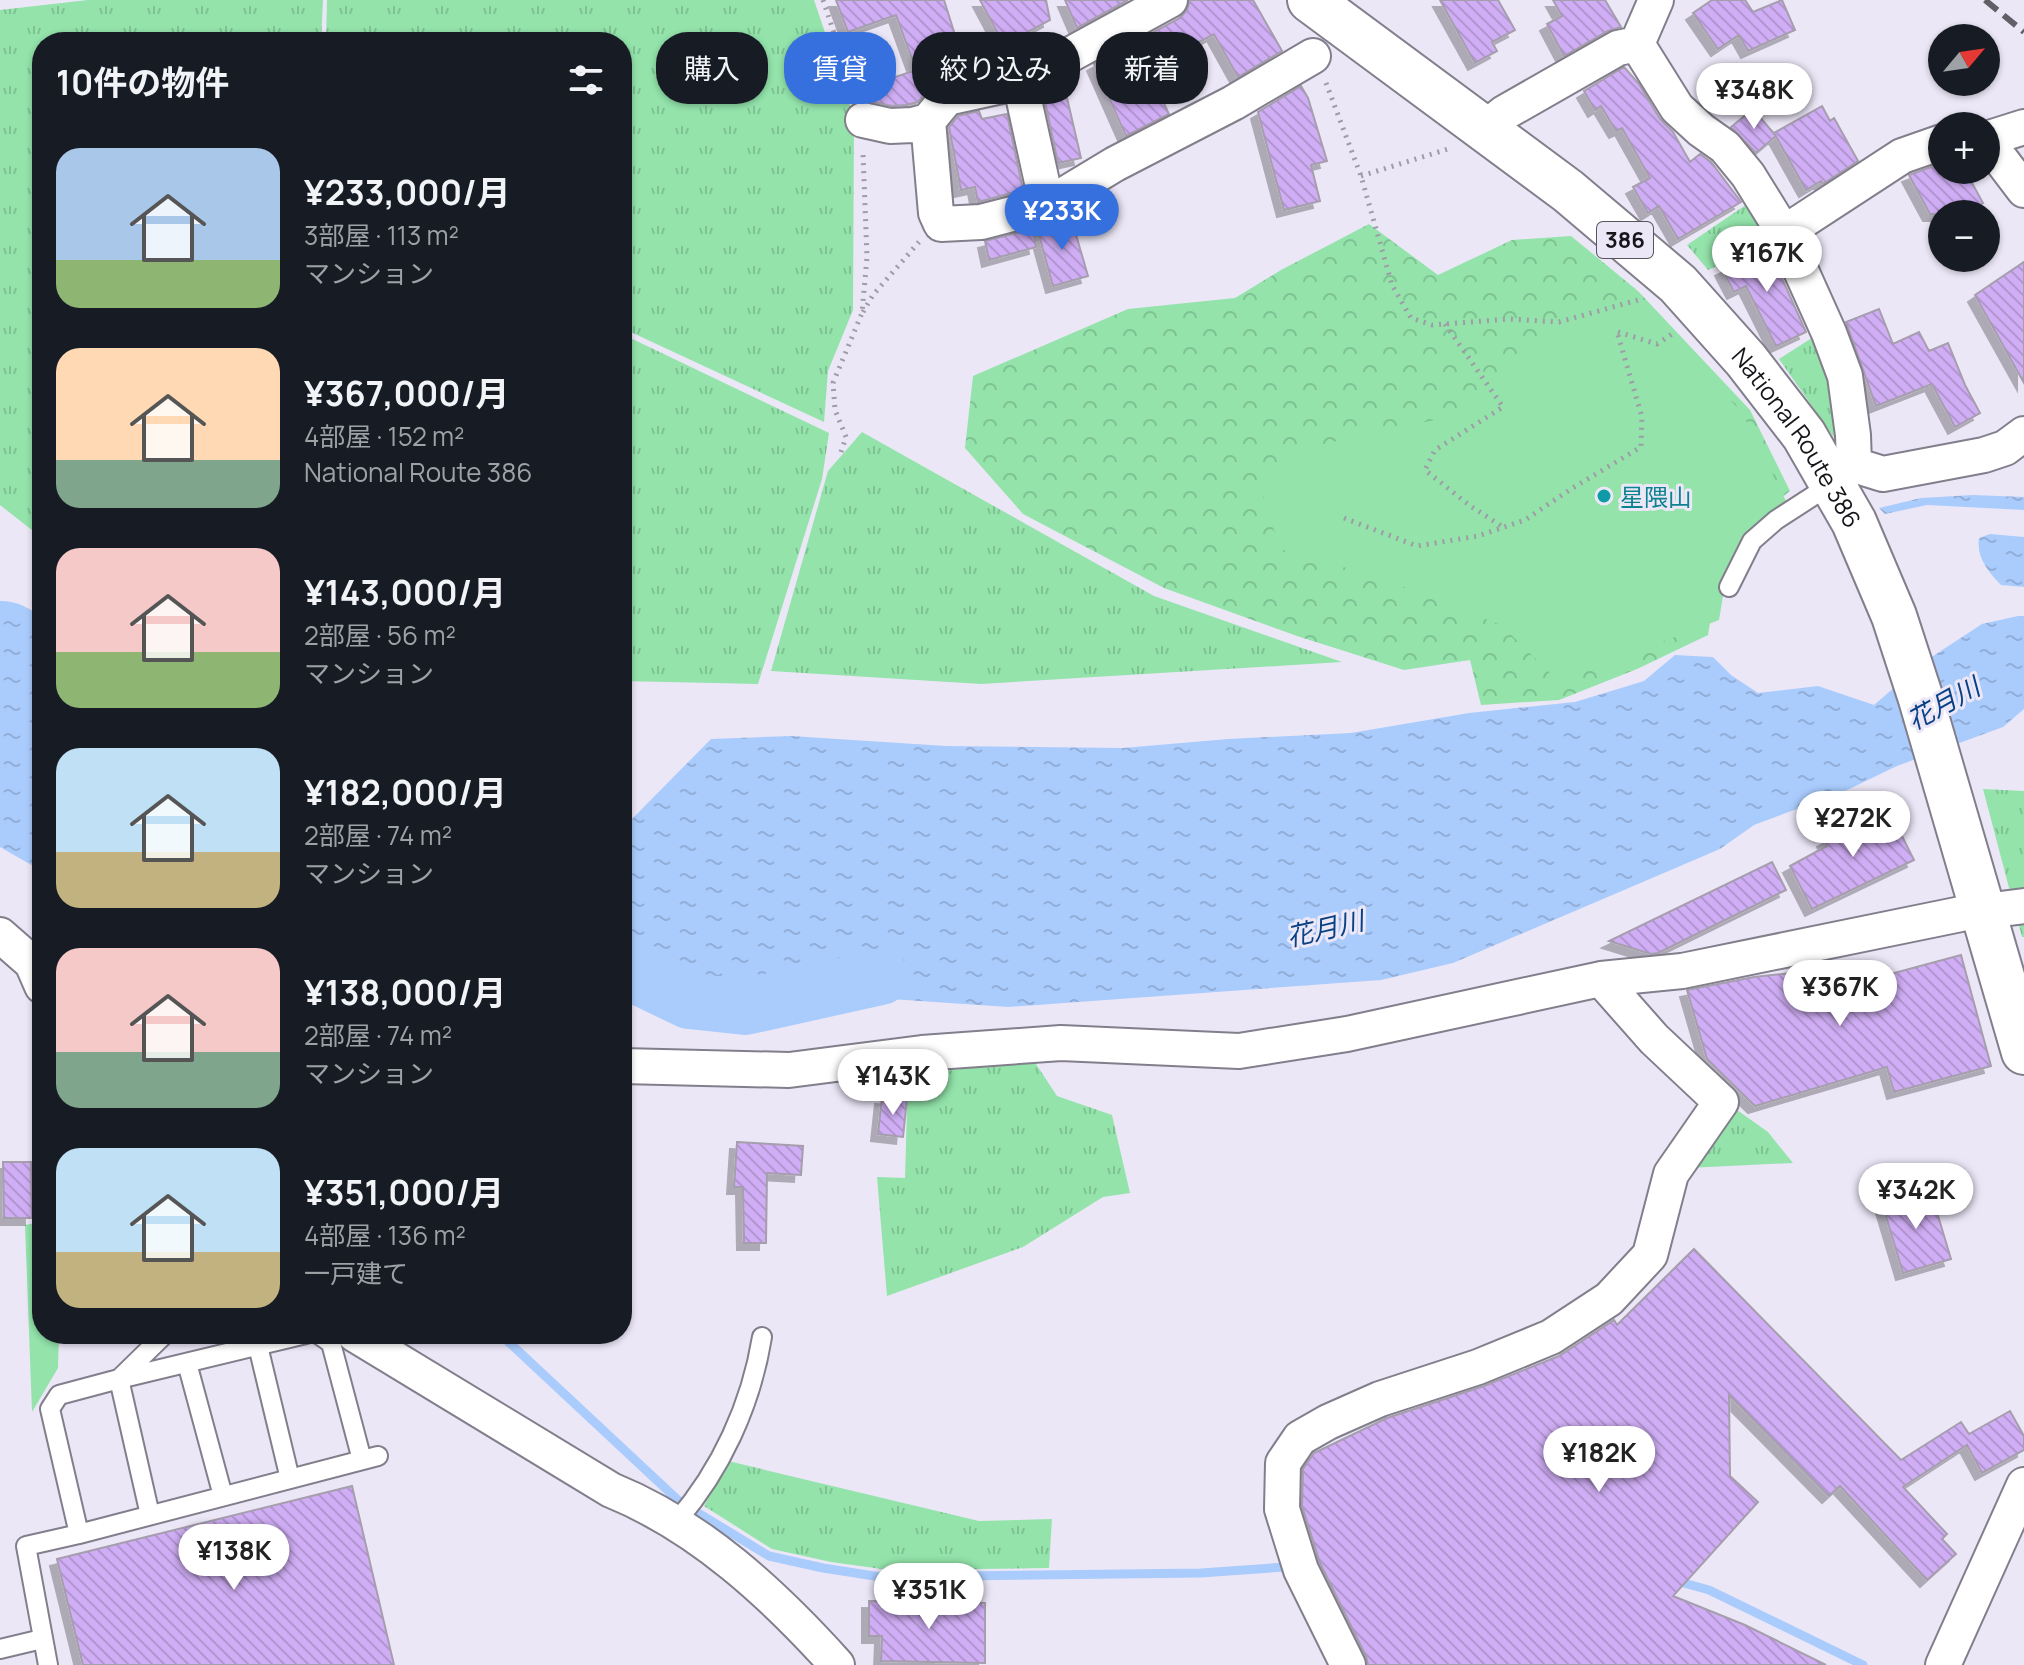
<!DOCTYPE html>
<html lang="ja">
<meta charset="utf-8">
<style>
:root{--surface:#171b24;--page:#20242c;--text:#f1f3f6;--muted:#9ea1a6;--accent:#3670df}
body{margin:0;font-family:Manrope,"Noto Sans JP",sans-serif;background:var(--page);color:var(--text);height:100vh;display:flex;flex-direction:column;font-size:30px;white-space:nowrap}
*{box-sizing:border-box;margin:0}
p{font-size:26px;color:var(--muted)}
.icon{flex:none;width:44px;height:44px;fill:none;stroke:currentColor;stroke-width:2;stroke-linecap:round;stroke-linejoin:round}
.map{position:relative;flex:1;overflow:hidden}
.drawer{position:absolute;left:32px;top:32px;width:600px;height:1312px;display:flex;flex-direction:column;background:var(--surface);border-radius:32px;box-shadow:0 2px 6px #0004}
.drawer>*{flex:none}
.banner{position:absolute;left:656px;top:32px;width:760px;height:72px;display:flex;gap:16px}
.needle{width:52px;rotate:61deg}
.tools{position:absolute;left:1928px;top:24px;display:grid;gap:16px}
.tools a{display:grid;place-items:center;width:72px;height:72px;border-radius:50%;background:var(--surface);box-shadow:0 2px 6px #0004;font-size:40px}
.price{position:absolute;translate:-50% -68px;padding:0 18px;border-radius:28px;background:#fff;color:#222;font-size:26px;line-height:52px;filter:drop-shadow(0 2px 4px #0008)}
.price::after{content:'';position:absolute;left:50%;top:48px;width:24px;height:18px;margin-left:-12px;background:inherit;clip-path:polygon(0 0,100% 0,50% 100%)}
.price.active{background:var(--accent);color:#fff}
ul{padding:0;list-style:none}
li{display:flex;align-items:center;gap:24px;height:200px;padding:0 24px}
li span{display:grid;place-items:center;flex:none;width:224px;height:160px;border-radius:24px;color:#555}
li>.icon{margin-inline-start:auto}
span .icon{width:96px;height:96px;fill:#fffc;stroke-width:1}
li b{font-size:34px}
h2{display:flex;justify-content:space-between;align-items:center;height:96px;padding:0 24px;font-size:34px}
.pill{padding:0 28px;border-radius:32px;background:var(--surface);box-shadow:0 2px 6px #0004;font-size:28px;line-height:72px}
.pill.active{background:var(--accent);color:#fff}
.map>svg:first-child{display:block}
.grass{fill:url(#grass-tufts)}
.forest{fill:url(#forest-crowns)}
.green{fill:#93e3ab}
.water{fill:url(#water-ripples)}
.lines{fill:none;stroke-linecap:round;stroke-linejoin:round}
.stream{stroke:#aaccfd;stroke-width:9}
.river{stroke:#aaccfd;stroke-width:56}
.building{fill:url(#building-back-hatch);stroke:#a59eac;stroke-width:2;filter:url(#shadow)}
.service-casing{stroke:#827e8b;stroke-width:22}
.minor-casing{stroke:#827e8b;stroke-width:38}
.trunk-casing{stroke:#827e8b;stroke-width:48}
.path{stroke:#9f9ba7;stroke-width:5;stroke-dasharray:2 6;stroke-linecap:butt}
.service{stroke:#fff;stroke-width:18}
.minor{stroke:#fff;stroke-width:34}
.trunk{stroke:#fff;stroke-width:44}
.rail{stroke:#615e67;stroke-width:6;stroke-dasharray:16 8;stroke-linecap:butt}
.culture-dot{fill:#0f9aa8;stroke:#ece7f7;stroke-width:3}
.labels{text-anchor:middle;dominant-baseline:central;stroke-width:6;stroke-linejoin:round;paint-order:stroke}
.shield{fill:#ece7f7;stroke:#57545c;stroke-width:2}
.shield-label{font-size:22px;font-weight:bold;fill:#17151a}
.street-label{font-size:24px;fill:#17151a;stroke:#ece7f7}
.culture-label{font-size:24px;fill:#0d838f;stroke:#ece7f7;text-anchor:start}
.water-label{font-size:26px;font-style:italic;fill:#084085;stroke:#ece7f7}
</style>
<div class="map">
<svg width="2024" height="1665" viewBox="0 0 2024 1665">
<defs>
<pattern id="grass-tufts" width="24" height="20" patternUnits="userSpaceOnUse" patternTransform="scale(2)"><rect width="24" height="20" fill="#93e3ab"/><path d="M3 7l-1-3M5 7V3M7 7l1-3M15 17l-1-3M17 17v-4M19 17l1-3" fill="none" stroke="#7ec293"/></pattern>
<pattern id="forest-crowns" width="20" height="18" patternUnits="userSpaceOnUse" patternTransform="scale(2)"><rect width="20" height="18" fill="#93e3ab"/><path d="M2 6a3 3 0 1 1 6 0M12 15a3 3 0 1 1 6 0" fill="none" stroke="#7ec293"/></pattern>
<pattern id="water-ripples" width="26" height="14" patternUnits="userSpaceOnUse" patternTransform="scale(2)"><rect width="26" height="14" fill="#aaccfd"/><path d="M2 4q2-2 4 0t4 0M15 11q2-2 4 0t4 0" fill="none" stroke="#92aed8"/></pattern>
<pattern id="building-back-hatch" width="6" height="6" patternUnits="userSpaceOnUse" patternTransform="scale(2)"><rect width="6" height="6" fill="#d0aef5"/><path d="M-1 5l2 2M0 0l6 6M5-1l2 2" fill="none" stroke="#b295d1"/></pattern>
<filter id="shadow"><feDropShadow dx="-7" dy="7" stdDeviation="0" flood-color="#0004"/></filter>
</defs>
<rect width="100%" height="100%" fill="#ece7f7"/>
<path class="grass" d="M88,0H323L321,42H42V538L0,505V10Z
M327,0H814L854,118L853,310L828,371L824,422L622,328V42H326Z
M1753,200L1776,239L1708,270L1687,245Z
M622,334L829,433L822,479L758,684L622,681Z
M1818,334L1839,394L1840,446L1779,359Z
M862,432L1154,596L1342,662L981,684L771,671L828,471Z
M1983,789L2024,791V937H2022Z
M1034,1061L1057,1096L1112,1115L1130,1193L1103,1197L1023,1247L887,1296L877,1177L905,1178L908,1075Z
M1730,1105L1768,1132L1793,1163L1688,1168Z
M728,1461L979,1521L1052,1519L1049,1568L889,1570L831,1562L772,1549L704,1506Z"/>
<path class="forest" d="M1369,224L1438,275L1512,240L1571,236L1638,291L1750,410L1790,491L1746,525L1718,573L1708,635L1637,669L1559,700L1481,705L1470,660L1404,670L1297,636L1164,588L1023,514L965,448L973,376L1128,309L1235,298L1281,270Z"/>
<path class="green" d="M1633,302L1741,411L1787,503L1726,578L1719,620L1559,682L1501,625L1375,576L1280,549L1261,489L1310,447L1448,417L1501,384L1574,314Z
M33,1118L42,1132V1334H59L58,1368L32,1412L25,1225L36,1223Z"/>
<path class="water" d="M1973,495L2024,497V510L1927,505L1885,514L1879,508L1921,498Z
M1990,534L2024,537V587L2001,585C1988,572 1976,557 1979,538Z
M0,601C17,601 32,608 42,620V871L0,847Z
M2018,616H2024V709L2003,727L1897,766L1843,792L1754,825L1720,849L1453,963L1381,980L1008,1007L713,987L622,993V824L626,825L711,739L791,736L946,746L1123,748L1228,739L1351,733L1469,713L1575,702L1644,681L1675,655L1713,657L1731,675L1758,693L1818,686L1874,705L1924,662L1982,624Z"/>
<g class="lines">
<path class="stream" d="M500,1334L680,1502L769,1556L823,1568L881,1577L1201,1573L1285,1567L1317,1559L1328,1553
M1673,1580L1709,1590L1863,1665"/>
<path class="river" d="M622,969L689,1001L745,1007L881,977"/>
</g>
<path class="building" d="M836,0H944L967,73L942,79L932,85L918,102L906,105L892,106L865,100L860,89L916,70L896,15L848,32Z
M980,0H1046L1050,20L1004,45Z
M1065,0H1128L1077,28Z
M1190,0H1253L1282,51L1238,77L1214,34L1173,56L1180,72L1155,84L1169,114L1126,136L1094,64L1180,18L1187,10Z
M1440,0H1498L1515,30L1492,42L1497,51L1475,63Z
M1553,0H1605L1621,27L1608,31L1564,56L1547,24L1562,16Z
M1712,0H1745L1753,12L1782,0L1795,30L1748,51L1739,35L1718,49L1693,13Z
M1624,67L1639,84L1660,119L1673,132L1690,162L1700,154L1711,162L1741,202L1678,239L1659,206L1648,213L1633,187L1650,178L1622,128L1616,131L1601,106L1595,110L1584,91Z
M1064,85L1081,158L1058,163L1043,92Z
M1301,86L1308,98L1327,161L1311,165L1320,201L1284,210L1258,112Z
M1822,106L1830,121L1834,118L1858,161L1823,184L1821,181L1806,190L1774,133Z
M1753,109L1776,136L1756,153L1731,127Z
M979,111L982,119L1007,114L1023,190L978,202L975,187L961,190L949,127L958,116Z
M1942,163V170H1965L1983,203L1963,214H1930L1909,175Z
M1070,214L1088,276L1053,286L1037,228L1052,224Z
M1033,229L1036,247L989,260L985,241Z
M1768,247L1806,332L1776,346L1746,286L1734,292L1722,269Z
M2024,262V383L1975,295Z
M1879,309L1893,344L1919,332L1929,351L1948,343L1965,385L1980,413L1955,427L1932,384L1876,406L1846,322Z
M1888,808L1914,860L1812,909L1790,866L1827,846L1824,840Z
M1772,862L1786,890L1658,953L1651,954L1609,941Z
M1961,955L1991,1066L1894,1092L1887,1067L1755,1106L1707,1059L1687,990L1754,977L1857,966L1861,982Z
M882,1097L907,1099L903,1137L878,1134Z
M737,1142L803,1146L801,1175L767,1173L766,1243H744L743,1187H734Z
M3,1162H31L32,1218H4Z
M1930,1189L1951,1259L1903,1273L1882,1203Z
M1694,1249L1901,1460L1961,1422L1969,1434L2010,1411L2024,1436V1450L1982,1473L1967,1445L1903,1487L1947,1534L1942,1539L1956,1554L1927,1580L1840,1486L1829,1496L1729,1395L1730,1476L1758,1502L1673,1596L1745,1625L1826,1665H1368L1366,1656L1320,1563L1302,1506L1303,1469L1314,1453L1387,1418L1484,1386L1559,1356L1614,1320L1617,1325Z
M352,1486L394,1665H83L57,1559Z
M869,1601L985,1603V1663L881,1661L882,1636H869Z"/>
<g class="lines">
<defs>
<path id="service" d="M1729,587L1752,541L1776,520L1830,485
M318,1334L331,1343L362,1460
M258,1346L290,1479
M187,1363L223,1496
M150,1515L119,1379L306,1334
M676,1522C721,1470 751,1405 762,1337
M79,1534L378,1456
M0,1649L42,1639
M48,1665L26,1546L79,1534L50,1409L59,1395L119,1379L165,1334"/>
<path id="minor" d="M1656,0L1637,44L1677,108L1701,130L1725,147L1748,175L1784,233L1829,333L1845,376L1853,435L1854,465L1830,485
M1020,82L1047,205
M863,120L890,126L913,125L928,121L947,98L1020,82L1170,0
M928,121L936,213L941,224L981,222L1047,205L1115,164L1233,103L1313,56
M1484,129L1504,113L1618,48L1637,44
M1986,139L2024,127
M1986,140L2024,190
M1784,233L1902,156L1942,142
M1854,465L1883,474L1984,455L2005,448L2024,434
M0,935L32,963L42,986
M622,1066L789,1070L922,1053L1061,1043L1239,1051L1347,1034L1601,979L1682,971L1961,914L2024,906
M354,1334L611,1490C700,1526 774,1595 837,1665
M1348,1665L1301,1570L1282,1509L1283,1463L1300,1438L1328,1422L1380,1399L1478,1367L1551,1337L1609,1299L1650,1255L1671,1174L1721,1102L1654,1039L1601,979
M1943,1665L2024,1485"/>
<g id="trunk">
<path id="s1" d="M1310,0L1568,191L1678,284L1746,360L1804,435L1854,522L1894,616L1921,699L2024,1052"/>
</g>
</defs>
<use href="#service" class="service-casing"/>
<use href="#minor" class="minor-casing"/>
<use href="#trunk" class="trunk-casing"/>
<path class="path" d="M823,0L853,90
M1326,83L1361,176L1392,285L1411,318L1432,325L1509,319L1559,322L1638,300
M1361,176L1448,149
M863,312L873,295L919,242
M1445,324L1503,407L1435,450L1425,470L1469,505L1503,527
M1618,332L1657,344L1675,332
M841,452L846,437L835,410L833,383L862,313L867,257L863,154
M1344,518L1417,546L1478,536L1525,520L1571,489L1641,447L1642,417L1617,332"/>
<use href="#service" class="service"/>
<use href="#minor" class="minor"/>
<use href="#trunk" class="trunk"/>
<path class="rail" d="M1985,0L2024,32"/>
</g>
<circle class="culture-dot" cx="1604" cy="496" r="8"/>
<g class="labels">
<rect class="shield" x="1597" y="222" width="56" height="36" rx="6"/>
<g class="shield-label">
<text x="1625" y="240">386</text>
</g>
<g class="street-label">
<text stroke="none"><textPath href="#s1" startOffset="660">National Route 386</textPath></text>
</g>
<g class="culture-label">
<text x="1620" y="496">星隈山</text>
</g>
<g class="water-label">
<text transform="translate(1943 703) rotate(-29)">花月川</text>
<text transform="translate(1325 928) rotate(-13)">花月川</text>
</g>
</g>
</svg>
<div class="tools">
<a><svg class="needle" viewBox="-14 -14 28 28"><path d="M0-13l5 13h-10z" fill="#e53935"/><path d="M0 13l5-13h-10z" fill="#9ea1a6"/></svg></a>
<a>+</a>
<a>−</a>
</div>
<b class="price" style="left:1754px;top:131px">¥348K</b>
<b class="price active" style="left:1062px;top:252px">¥233K</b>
<b class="price" style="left:1767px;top:294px">¥167K</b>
<b class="price" style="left:1853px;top:859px">¥272K</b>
<b class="price" style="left:1840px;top:1028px">¥367K</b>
<b class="price" style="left:893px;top:1117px">¥143K</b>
<b class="price" style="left:1916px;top:1231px">¥342K</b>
<b class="price" style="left:1599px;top:1494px">¥182K</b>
<b class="price" style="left:234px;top:1592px">¥138K</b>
<b class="price" style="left:929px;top:1631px">¥351K</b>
<div class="banner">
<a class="pill">購入</a>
<a class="pill active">賃貸</a>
<a class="pill">絞り込み</a>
<a class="pill">新着</a>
</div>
<section class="drawer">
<h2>10件の物件<svg class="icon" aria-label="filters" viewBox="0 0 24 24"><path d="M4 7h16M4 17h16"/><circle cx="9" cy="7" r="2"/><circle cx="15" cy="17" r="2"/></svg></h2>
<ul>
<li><span style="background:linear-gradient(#a9c7e8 70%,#8fb573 0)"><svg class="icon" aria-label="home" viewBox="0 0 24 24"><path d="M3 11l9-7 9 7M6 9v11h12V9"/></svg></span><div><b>¥233,000/月</b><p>3部屋 · 113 m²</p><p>マンション</p></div></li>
<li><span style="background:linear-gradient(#ffd9b3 70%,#7fa58c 0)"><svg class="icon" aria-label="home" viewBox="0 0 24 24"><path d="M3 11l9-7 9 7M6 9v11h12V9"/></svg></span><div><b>¥367,000/月</b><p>4部屋 · 152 m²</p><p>National Route 386</p></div></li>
<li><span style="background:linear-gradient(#f6c9c9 65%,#8fb573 0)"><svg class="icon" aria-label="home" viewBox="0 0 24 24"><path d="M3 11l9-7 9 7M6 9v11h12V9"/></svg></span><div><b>¥143,000/月</b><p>2部屋 · 56 m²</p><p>マンション</p></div></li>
<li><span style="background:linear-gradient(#bfe0f5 65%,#c2b280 0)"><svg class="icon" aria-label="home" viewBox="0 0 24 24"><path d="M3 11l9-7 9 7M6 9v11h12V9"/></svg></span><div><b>¥182,000/月</b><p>2部屋 · 74 m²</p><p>マンション</p></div></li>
<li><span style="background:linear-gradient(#f6c9c9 65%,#7fa58c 0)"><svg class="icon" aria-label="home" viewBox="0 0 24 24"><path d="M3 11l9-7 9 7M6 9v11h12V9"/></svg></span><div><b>¥138,000/月</b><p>2部屋 · 74 m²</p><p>マンション</p></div></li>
<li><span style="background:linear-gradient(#bfe0f5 65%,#c2b280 0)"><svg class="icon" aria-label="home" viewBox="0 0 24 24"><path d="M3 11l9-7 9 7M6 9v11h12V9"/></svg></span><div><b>¥351,000/月</b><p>4部屋 · 136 m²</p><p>一戸建て</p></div></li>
</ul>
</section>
</div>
